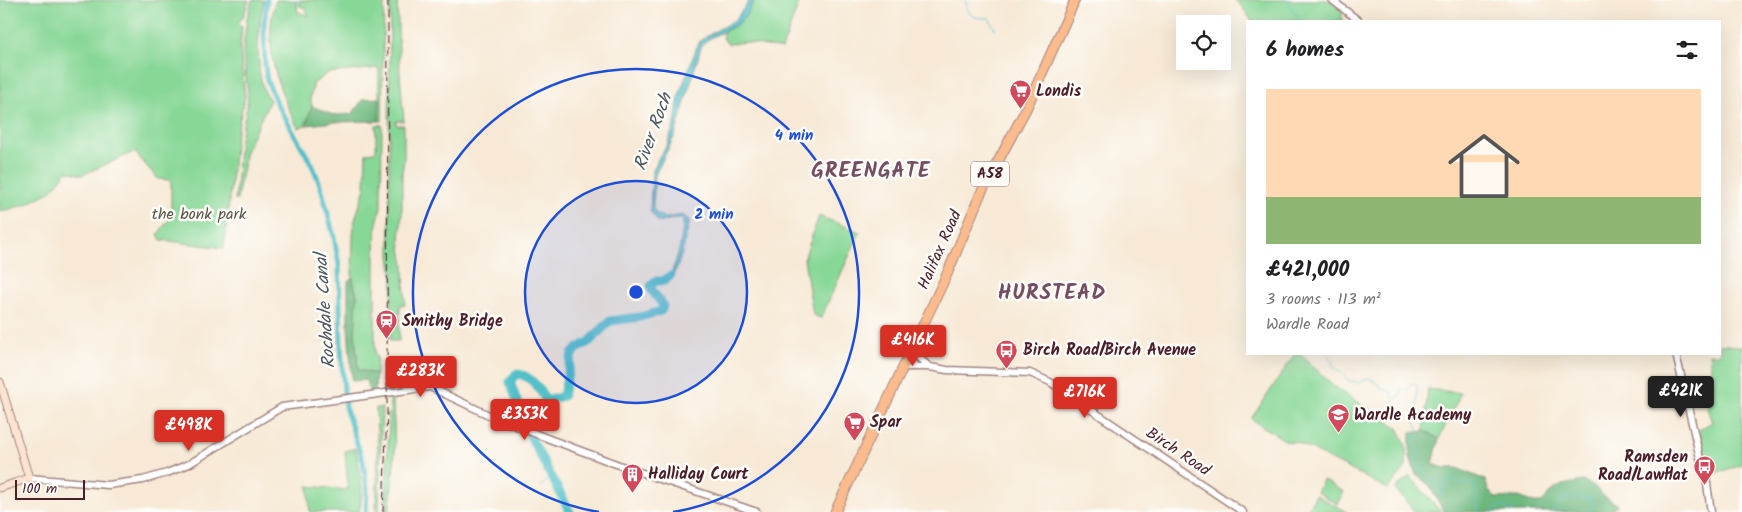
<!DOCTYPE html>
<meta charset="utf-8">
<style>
:root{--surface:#fff;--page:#f2f2f2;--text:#202124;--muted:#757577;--line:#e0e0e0;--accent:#d93025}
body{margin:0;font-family:Kalam,sans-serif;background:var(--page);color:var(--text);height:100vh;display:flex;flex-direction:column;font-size:19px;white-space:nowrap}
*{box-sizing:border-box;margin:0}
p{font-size:16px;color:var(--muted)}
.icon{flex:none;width:28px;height:28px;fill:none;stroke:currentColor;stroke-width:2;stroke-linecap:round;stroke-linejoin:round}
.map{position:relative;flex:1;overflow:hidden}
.details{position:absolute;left:1246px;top:20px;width:475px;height:335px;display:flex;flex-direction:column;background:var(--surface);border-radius:0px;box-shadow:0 5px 20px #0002}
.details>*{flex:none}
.buttons{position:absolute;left:1176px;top:15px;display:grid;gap:10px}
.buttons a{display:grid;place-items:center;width:55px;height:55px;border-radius:0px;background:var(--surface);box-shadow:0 5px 20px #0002;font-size:25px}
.scale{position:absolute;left:15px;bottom:12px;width:70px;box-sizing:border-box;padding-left:5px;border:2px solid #4a1f2b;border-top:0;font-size:14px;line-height:18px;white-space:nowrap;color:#4a1f2b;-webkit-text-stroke:4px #fdfcf7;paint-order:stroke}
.price{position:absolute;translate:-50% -42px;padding:0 11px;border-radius:5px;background:var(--accent);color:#fff;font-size:16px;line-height:32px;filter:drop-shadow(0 1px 2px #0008)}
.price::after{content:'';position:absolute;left:50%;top:30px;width:15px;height:11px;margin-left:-8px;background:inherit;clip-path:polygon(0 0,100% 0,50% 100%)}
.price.selected{background:#222;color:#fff}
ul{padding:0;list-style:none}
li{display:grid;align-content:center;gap:10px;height:265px;padding:0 20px}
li+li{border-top:1px solid var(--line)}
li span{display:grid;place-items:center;height:155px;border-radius:0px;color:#555}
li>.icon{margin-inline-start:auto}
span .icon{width:90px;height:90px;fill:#fffc;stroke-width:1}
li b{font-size:21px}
h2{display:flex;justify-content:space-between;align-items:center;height:60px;padding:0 20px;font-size:21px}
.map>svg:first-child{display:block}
.green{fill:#87d796;stroke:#687b60}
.forest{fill:#6db87f;stroke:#5c6c55}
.water{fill:#52c0c9;stroke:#4e707a}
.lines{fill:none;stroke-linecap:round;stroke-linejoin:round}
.stream{stroke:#52c0c9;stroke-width:1}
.canal{stroke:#52c0c9;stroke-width:5}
.river{stroke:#52c0c9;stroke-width:9}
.tertiary-casing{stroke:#a08480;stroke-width:9}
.secondary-casing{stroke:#a08480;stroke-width:9}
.trunk-casing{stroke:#a08480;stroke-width:11}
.tertiary{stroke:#fff;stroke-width:6}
.secondary{stroke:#fde4d1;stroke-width:7}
.trunk{stroke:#fbbb8c;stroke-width:9}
.rail{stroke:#4a1f2b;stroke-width:1;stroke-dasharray:8 4;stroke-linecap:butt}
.ring{fill:none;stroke:#1d4ed8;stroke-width:2.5}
.labels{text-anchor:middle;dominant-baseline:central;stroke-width:5;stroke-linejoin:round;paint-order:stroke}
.shield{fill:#fdfcf7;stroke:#806168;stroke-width:1}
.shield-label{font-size:15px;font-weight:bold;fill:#4a1f2b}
.poi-label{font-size:16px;font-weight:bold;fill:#4a1f2b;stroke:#fdfcf7;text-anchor:start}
.park-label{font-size:16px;fill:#5c564b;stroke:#fdfcf7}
.street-label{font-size:16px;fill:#4a1f2b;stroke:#fdfcf7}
.water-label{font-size:18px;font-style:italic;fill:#4d5762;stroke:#fdfcf7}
.district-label{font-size:21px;font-weight:bold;letter-spacing:1px;fill:#744e62;stroke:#fdfcf7}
.centre{fill:#1d4ed8;stroke:#fdfcf7;stroke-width:2.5}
.ring-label{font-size:15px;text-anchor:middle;font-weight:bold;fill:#1d4ed8;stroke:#fdfcf7;stroke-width:5;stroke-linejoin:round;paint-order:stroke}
</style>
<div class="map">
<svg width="1742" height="512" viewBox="0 0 1742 512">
<rect width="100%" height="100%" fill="#fdfcf7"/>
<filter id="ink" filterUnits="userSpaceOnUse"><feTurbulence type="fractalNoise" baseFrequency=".02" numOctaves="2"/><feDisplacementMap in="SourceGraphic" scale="10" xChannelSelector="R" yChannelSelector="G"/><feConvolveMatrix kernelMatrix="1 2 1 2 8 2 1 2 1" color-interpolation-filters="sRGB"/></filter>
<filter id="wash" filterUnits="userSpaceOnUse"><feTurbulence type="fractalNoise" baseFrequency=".0096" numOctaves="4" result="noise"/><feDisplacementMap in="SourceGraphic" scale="20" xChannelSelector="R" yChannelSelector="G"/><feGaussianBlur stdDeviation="1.12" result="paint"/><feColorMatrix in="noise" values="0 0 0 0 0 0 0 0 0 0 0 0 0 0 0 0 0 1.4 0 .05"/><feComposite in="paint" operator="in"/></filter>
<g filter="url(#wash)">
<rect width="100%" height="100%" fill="#f7e9d6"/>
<path class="green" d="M0,0H249L243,17L238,23L242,27L240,49L245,96L236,136L224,248L161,240L158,234L171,217V180L158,179L137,155L136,151L82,175L67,171L50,192L27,204L0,212Z
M252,0H264C258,23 253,82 270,100L246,150L237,200H235L240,138L247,107L248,94L243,52L244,40L247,18Z
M276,0H296L298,12L309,16L305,8L300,6V0H384L382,121H379V68L328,73L314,83L310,97L312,106L306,125L298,128C277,89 262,44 276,0Z
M390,0H397L400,74L404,121H396V125H404V159L402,173V214L400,241L404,266L405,301V305H400L399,341H390L393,278L390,256L389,165Z
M754,0H800L782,49L745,42L728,44C724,40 722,38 723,32C738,25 748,15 754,0Z
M1235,0H1329L1342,11V21H1252L1242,7Z
M376,125H382L381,207L376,228L375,255V355L377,356L376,374L358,370L355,332L357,295L352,276L353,236L354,223L365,188L366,153L374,152L376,150Z
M819,216L860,232L821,318L813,315L804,259Z
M1720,344L1742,347V465L1709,475L1699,430L1712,422L1707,409L1708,404L1714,389L1709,354H1720Z
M1295,354H1300L1335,387L1398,428L1406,445V467L1388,489L1299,443L1286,441L1251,419Z
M1428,389L1461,393L1439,439L1424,431Z
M390,398H393L395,452L390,505L388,512H385Z
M376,408H382L379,512H376L378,454Z
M355,448C360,469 365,490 359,512H310L308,486L348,490L345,451Z
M1410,476L1441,512H1415L1395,489Z
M1323,480L1344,492L1338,504L1317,492Z
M1316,495L1347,512H1306Z"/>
<path class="forest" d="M380,98L379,121L336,122L306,125L312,106L333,115L352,114L363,99Z
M352,277L357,296L355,332L358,370L376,374L375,391L369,392L366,380L352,381L348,327V281Z
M1424,431L1439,439L1433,464L1444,468H1457L1485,480L1488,489L1496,498L1519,497L1534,503H1541L1553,490L1562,485L1583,481L1594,486L1602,495L1618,505L1608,512H1444L1429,485L1416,475L1410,457V433Z"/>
<path class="water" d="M750,0H754C741,33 724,26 702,44L675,135L655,175L653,208L656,213L664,218L683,215L689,220V225C685,242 679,274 665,285L660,278L671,273C678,258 683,236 683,220L676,218L659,223L650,211L652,173L659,157L667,145L675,123L679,95L696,49L700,41L705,37L735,20Z"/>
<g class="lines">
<path class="stream" d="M298,0V7
M965,0C969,17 972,18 989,18L995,29
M1289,0C1288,7 1293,11 1298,15L1295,21
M1327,354L1332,361L1334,368L1345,375L1346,379L1352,382L1354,381L1358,383L1370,378L1379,385L1381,389L1392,391V396L1395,398L1401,396V389L1407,390L1411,383L1417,385V412L1415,414L1413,421H1415L1420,435L1416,438L1415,445L1419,449C1406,466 1432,473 1438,484C1439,485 1439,490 1440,492L1443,494L1446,482L1454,479L1459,483H1469L1476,487L1478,512
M541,486L546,482L551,473
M1493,512L1500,506L1514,512
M1553,512L1562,499H1573L1579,497L1584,500L1590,496L1593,504L1589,512"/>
<path class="canal" d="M267,0L264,25L265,66L267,80L277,104L311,163L318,179L322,191L334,237L339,265L341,347L345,407L363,461L367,489L366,512"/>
<path class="river" d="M570,512L531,438L510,382L516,374C530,374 540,389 546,401L563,396L572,354L577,349L590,341L610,321L640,317L661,311L663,305L652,291L651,286L655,281H664L670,276"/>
</g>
</g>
<g filter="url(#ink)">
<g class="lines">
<defs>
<path id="tertiary" d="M1332,0L1359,21
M910,351L930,367
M1676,354L1699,454L1706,477L1711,512
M903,367H930L947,370L1030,373L1050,382L1243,512
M29,478L108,485L143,480L167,473L189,464L282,407L430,387L491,416L544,437L619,465L757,512"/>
<path id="secondary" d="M0,382L29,478L0,488"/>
<path id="trunk" d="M835,512L948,272L980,195L1026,109L1075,0"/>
</defs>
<use href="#tertiary" class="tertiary-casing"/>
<use href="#secondary" class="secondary-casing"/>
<use href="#trunk" class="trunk-casing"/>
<use href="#tertiary" class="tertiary"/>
<use href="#secondary" class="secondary"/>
<use href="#trunk" class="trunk"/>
<path class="rail" d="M383,512L387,412L388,0"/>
</g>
</g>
<circle cx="636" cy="292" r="111" fill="#1d4ed8" fill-opacity=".12"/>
<g class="ring">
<circle cx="636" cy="292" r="111"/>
<path d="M599 512A223 223 0 1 1 673 512"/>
</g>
<defs>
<symbol id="supermarket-pin" viewBox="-11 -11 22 30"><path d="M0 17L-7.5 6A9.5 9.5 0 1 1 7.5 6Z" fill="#d1495b" stroke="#fdfcf7"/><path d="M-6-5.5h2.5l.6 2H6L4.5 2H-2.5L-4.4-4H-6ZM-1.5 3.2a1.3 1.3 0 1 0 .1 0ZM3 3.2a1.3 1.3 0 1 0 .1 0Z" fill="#fff"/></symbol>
<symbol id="station-pin" viewBox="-11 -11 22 30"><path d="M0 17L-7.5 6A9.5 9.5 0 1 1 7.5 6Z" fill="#d1495b" stroke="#fdfcf7"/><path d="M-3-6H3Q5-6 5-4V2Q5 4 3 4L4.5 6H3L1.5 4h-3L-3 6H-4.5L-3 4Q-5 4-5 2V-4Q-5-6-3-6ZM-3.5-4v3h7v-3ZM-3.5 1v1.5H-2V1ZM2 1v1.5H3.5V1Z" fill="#fff"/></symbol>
<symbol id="bus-pin" viewBox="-11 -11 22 30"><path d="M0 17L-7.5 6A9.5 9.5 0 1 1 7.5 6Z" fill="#d1495b" stroke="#fdfcf7"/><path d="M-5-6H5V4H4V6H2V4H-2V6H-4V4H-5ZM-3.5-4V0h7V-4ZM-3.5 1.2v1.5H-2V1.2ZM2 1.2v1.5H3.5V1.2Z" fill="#fff"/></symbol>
<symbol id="school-pin" viewBox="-11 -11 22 30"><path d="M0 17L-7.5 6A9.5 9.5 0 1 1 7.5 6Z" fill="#d1495b" stroke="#fdfcf7"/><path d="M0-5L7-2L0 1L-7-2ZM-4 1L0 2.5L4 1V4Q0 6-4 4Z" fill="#fff"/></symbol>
<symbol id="building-pin" viewBox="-11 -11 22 30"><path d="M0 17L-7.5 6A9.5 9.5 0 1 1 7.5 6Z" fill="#d1495b" stroke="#fdfcf7"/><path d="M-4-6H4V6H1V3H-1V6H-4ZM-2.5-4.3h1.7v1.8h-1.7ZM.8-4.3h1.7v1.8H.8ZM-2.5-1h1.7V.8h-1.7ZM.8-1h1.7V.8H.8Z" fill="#fff"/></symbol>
</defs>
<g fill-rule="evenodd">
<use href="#supermarket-pin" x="1008" y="78" width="25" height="34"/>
<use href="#station-pin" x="374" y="308" width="25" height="34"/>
<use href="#bus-pin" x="994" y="338" width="25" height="34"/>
<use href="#school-pin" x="1326" y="402" width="25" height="34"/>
<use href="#supermarket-pin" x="842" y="410" width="25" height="34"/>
<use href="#bus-pin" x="1692" y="454" width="25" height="34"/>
<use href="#building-pin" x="620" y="462" width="25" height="34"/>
</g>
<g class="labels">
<rect class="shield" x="971" y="161.5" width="38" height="25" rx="4"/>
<g class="shield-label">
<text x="990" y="174">A58</text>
</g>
<g class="poi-label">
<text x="1036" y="91">Londis</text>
<text x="402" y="321">Smithy Bridge</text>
<text x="1023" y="350">Birch Road/Birch Avenue</text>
<text x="1354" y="415">Wardle Academy</text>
<text x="870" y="422">Spar</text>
<text x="1688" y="457" text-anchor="end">Ramsden<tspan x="1688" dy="18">Road/Lawflat</tspan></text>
<text x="648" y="474">Halliday Court</text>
</g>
<g class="park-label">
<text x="199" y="214">the bonk park</text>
</g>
<g class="street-label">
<text transform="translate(940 250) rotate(-66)">Halifax Road</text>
<text transform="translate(1178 452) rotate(34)">Birch Road</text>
</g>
<g class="water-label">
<text transform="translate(654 132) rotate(-70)">River Roch</text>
<text transform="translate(326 311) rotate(-94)">Rochdale Canal</text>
</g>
<g class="district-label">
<text x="871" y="171">GREENGATE</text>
<text x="1052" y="293">HURSTEAD</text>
</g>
</g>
<circle cx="636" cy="292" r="8" class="centre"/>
<g class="ring-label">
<text x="794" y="140">4 min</text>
<text x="714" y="219">2 min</text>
</g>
</svg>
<div class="buttons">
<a><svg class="icon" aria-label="locate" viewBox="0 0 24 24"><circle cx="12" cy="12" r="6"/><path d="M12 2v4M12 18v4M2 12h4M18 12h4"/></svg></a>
</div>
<div class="scale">100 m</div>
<b class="price" style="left:913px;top:367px">£416K</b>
<b class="price" style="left:421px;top:398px">£283K</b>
<b class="price selected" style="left:1681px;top:418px">£421K</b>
<b class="price" style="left:1085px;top:419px">£716K</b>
<b class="price" style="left:525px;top:441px">£353K</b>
<b class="price" style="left:189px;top:452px">£498K</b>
<section class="details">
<h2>6 homes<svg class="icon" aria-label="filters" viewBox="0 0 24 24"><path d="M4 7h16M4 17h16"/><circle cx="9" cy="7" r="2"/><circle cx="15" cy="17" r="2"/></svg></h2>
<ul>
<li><span style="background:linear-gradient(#ffd9b3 70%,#8fb573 0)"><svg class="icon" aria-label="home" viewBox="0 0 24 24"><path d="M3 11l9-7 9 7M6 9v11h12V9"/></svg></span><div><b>£421,000</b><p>3 rooms · 113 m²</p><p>Wardle Road</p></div></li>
</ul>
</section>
</div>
